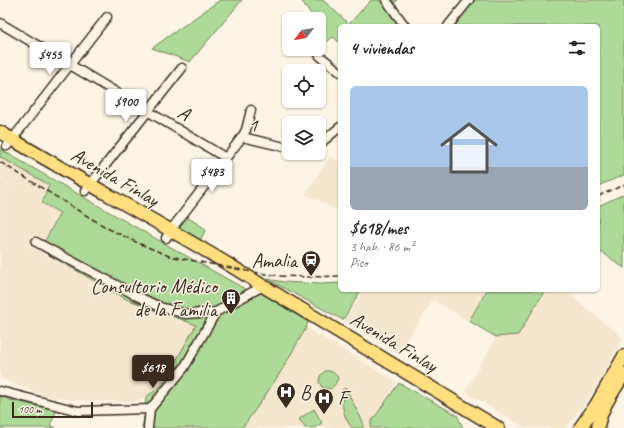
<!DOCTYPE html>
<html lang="es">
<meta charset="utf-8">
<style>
:root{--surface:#fff;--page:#f6f6f6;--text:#222;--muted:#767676;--line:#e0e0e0;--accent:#3b2a1e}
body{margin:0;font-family:Caveat,sans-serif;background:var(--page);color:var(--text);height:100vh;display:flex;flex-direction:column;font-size:15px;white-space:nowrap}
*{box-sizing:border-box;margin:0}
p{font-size:13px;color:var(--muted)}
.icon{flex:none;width:22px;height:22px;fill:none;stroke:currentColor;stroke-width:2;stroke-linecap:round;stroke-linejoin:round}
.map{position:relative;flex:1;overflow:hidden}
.side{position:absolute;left:338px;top:24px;width:262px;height:268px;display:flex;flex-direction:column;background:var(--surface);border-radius:6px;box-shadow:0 1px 3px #0004}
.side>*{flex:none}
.needle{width:26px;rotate:239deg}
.buttons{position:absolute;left:282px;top:12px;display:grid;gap:8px}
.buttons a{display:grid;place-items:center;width:44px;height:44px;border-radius:6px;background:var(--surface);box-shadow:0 1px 3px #0004;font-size:20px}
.scale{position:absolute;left:12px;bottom:10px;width:81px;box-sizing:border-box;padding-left:4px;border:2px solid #3b2a1e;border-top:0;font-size:11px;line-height:14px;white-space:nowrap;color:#3b2a1e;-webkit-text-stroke:3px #fcf5e5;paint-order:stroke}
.price{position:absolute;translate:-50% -34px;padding:0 9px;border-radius:4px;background:#fff;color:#222;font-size:13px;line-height:26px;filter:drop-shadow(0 1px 2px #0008)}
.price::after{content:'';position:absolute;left:50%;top:24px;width:12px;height:9px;margin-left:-6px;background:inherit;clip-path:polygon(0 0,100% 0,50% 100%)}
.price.on{background:var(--accent);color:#fff}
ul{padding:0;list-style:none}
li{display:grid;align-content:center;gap:8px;height:212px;padding:0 12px}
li+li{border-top:1px solid var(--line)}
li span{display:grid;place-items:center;height:124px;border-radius:6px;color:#555}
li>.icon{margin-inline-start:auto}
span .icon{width:72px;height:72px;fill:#fffc;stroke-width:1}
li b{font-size:17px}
h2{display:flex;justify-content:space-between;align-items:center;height:48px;padding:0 12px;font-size:17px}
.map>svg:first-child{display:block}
.built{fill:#f4e7cd}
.green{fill:#adda99;stroke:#74825c}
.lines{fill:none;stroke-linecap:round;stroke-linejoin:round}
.minor-casing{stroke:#3b2a1e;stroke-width:11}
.highway-casing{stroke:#3b2a1e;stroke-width:15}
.minor{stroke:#fcf5e5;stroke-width:8}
.highway{stroke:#ffdf80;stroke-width:12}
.rail{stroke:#3b2a1e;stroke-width:1.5;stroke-dasharray:6 3;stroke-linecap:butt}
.labels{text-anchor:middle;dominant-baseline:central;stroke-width:3;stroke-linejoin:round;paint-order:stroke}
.street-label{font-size:20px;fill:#3b2a1e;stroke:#fcf5e5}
.poi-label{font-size:20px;fill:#3b2a1e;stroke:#fcf5e5;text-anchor:end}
</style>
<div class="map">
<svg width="624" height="428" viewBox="0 0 624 428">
<rect width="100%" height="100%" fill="#fcf5e5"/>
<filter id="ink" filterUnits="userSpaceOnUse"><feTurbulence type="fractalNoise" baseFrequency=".025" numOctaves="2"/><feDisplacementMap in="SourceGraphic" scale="8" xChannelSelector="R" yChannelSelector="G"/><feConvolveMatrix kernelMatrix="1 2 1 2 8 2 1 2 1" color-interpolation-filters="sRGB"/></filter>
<g filter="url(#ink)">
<path class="built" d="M0,157L49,185L42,203L60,213L40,250L24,243L126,299L153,311L197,325L167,377L159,388L146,397L132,402L73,400L45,396L0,378V179L18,188L0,178Z
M330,157L340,162V211L305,194Z
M363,290H487L469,321L433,300L398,354L345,321Z
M545,290H564L623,338L591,395L566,428H526L465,392L496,337L518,335Z
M306,328L329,341L397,382L371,422V428H242L263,399L280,373Z"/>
<path class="green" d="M220,0H242L190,62L152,48Z
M301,0H323L349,24L371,0H398L389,7L402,26H340V43L333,37L320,47L319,44V19H312L311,14Z
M475,0H624V175L598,186V26H454Z
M0,149L130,224L252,293L256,290L308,322L306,328L280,373L263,399L242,428H142L145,412L146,397L159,388L167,377L196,325L126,299L40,250L60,213L42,203L49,185L0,157Z
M624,194V268L602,252L598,258V206Z
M185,216L206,229L200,241L176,227Z
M267,279L284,282L321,284L340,283V290H361L343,320Z
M487,290H545L518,335L496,337L469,321Z
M325,371C330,370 336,373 338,378C335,386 332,392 322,387L319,382L320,376Z
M399,383L457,415L463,428H371V422Z
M345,388L346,389L363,422V428H352C341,413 343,407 342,390Z
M0,395L10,400L57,410L50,425L56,428H0Z
M314,409L322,423L314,428H305L299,419Z"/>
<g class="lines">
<defs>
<path id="minor" d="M386,0L405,26
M0,23L226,158
M448,26L469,0
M316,49L320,56L340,72
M242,137L289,148
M319,144L322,142L340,127
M7,146L107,17
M85,191L182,68
M166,238L170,231L242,137L246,130L251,110
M36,242L139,297L160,307L186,314L216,312
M0,391L78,411L150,409L184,368L216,312L263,286
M148,428L150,409"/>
<path id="highway" d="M0,132C87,185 178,231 263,286L498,428
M580,428L596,405L624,356
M598,428C600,408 614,391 624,374"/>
</defs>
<use href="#minor" class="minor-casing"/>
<use href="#highway" class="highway-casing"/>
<use href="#minor" class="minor"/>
<use href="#highway" class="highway"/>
<path class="rail" d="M0,162L79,211L109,229L138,243L169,256L247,271L279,276L311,277L340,276
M598,196L624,185"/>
</g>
</g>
<defs>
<symbol id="station-pin" viewBox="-11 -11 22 30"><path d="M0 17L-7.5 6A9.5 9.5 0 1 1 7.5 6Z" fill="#3b2a1e" stroke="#fcf5e5"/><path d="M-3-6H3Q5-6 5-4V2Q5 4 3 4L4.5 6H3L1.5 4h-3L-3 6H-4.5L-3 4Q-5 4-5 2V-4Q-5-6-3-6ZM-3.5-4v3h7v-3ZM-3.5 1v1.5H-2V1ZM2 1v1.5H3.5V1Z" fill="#fff"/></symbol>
<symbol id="building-pin" viewBox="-11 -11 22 30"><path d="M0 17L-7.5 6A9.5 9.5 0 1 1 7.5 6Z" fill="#3b2a1e" stroke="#fcf5e5"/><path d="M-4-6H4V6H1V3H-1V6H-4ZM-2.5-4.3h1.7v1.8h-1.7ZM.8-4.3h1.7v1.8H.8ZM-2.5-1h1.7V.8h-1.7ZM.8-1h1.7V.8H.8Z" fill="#fff"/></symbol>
<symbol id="hospital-pin" viewBox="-11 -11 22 30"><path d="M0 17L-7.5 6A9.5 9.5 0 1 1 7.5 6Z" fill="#3b2a1e" stroke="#fcf5e5"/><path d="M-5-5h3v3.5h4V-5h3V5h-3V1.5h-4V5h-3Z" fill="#fff"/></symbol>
</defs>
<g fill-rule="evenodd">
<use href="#station-pin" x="300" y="249" width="22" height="30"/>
<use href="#building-pin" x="220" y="287" width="22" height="30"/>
<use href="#hospital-pin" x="275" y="381" width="22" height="30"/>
<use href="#hospital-pin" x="313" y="387" width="22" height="30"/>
</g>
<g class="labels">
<g class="street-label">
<text transform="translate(184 113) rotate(31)">A</text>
<text transform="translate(253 125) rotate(2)">1</text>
<text transform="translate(115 177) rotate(30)">Avenida Finlay</text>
<text transform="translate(394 342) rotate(31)">Avenida Finlay</text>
</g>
<g class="poi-label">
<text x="297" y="260">Amalia</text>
<text x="217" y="286">Consultorio Médico<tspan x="217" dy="23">de la Familia</tspan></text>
<text x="300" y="392" text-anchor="start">B</text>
<text x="338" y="398" text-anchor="start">F</text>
</g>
</g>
</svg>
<div class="buttons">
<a><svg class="needle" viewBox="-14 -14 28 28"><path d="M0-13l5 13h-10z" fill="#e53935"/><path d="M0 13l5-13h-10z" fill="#767676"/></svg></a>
<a><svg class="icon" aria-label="locate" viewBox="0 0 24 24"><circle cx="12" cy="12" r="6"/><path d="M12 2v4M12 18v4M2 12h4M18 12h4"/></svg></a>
<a><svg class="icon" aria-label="layers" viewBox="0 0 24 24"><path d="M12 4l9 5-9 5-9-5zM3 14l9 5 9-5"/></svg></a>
</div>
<div class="scale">100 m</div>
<b class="price" style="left:50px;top:76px">$455</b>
<b class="price" style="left:126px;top:123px">$900</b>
<b class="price" style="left:212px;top:193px">$483</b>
<b class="price on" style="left:153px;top:389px">$618</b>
<section class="side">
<h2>4 viviendas<svg class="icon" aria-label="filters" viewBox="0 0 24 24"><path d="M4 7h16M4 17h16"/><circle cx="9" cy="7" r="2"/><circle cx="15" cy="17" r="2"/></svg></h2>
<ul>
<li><span style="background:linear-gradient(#a9c7e8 65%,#9aa5b1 0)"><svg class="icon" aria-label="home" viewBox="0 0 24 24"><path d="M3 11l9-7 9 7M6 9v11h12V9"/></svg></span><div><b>$618/mes</b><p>3 hab. · 86 m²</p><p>Piso</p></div></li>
</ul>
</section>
</div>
